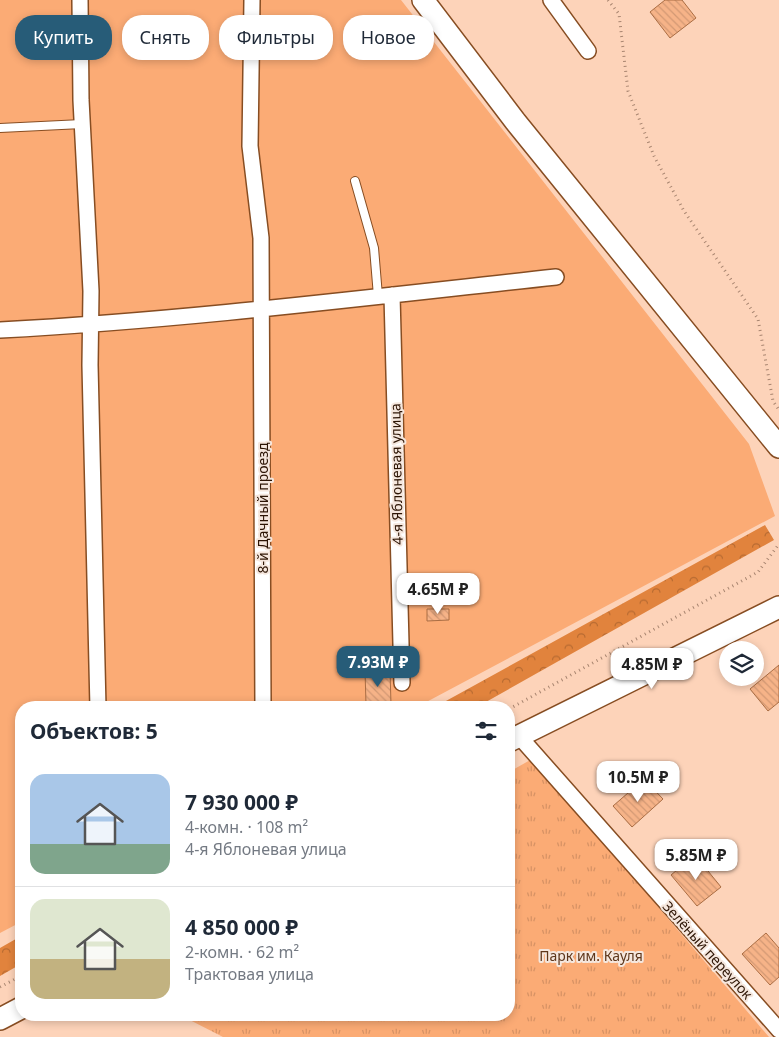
<!DOCTYPE html>
<html lang="ru">
<meta charset="utf-8">
<style>
:root{--surface:#fff;--page:#f6f6f7;--text:#1f2937;--muted:#747a83;--line:#e0e1e3;--accent:#275c78}
body{margin:0;font-family:"Noto Sans",sans-serif;background:var(--page);color:var(--text);height:100vh;display:flex;flex-direction:column;font-size:19px;white-space:nowrap}
*{box-sizing:border-box;margin:0}
p{font-size:16px;color:var(--muted)}
.icon{flex:none;width:28px;height:28px;fill:none;stroke:currentColor;stroke-width:2;stroke-linecap:round;stroke-linejoin:round}
.map{position:relative;flex:1;overflow:hidden}
.sheet{position:absolute;left:15px;top:701px;width:500px;height:320px;display:flex;flex-direction:column;background:var(--surface);border-radius:20px;box-shadow:0 2px 8px #0003}
.sheet>*{flex:none}
.banner{position:absolute;left:15px;top:15px;width:500px;height:45px;display:flex;gap:10px}
.controls{position:absolute;left:719px;top:641px;display:grid;gap:10px}
.controls a{display:grid;place-items:center;width:45px;height:45px;border-radius:50%;background:var(--surface);box-shadow:0 2px 8px #0003;font-size:25px}
.price{position:absolute;translate:-50% -42px;padding:0 11px;border-radius:10px;background:#fff;color:#222;font-size:16px;line-height:32px;filter:drop-shadow(0 1px 2px #0008)}
.price::after{content:'';position:absolute;left:50%;top:30px;width:15px;height:11px;margin-left:-8px;background:inherit;clip-path:polygon(0 0,100% 0,50% 100%)}
.price.current{background:var(--accent);color:#fff}
ul{padding:0;list-style:none}
li{display:flex;align-items:center;gap:15px;height:125px;padding:0 15px}
li+li{border-top:1px solid var(--line)}
li span{display:grid;place-items:center;flex:none;width:140px;height:100px;border-radius:15px;color:#555}
li>.icon{margin-inline-start:auto}
span .icon{width:60px;height:60px;fill:#fffc;stroke-width:1}
li b{font-size:21px}
h2{display:flex;justify-content:space-between;align-items:center;height:60px;padding:0 15px;font-size:21px}
.chip{padding:0 18px;border-radius:20px;background:var(--surface);box-shadow:0 2px 8px #0003;font-size:18px;line-height:45px}
.chip.current{background:var(--accent);color:#fff}
.map>svg:first-child{display:block}
.grass{fill:url(#grass-tufts)}
.forest{fill:url(#forest-crowns)}
.garden{fill:#fbab75}
.building{fill:url(#building-back-hatch);stroke:#aa6d43}
.lines{fill:none;stroke-linecap:round;stroke-linejoin:round}
.lane-casing{stroke:#874d22;stroke-width:10}
.street-casing{stroke:#874d22;stroke-width:18}
.secondary-casing{stroke:#874d22;stroke-width:24}
.path{stroke:#a88570;stroke-width:3;stroke-dasharray:1 4;stroke-linecap:butt}
.lane{stroke:#fff;stroke-width:8}
.street{stroke:#fff;stroke-width:15}
.secondary{stroke:#fff;stroke-width:21}
.labels{text-anchor:middle;dominant-baseline:central;stroke-width:4;stroke-linejoin:round;paint-order:stroke}
.street-label{font-size:14px;fill:#2c1404;stroke:#f5e7de}
.park-label{font-size:14px;fill:#5e371c;stroke:#f5e7de}
</style>
<div class="map">
<svg width="779" height="1037" viewBox="0 0 779 1037">
<defs>
<pattern id="grass-tufts" width="24" height="20" patternUnits="userSpaceOnUse" patternTransform="scale(1.25)"><rect width="24" height="20" fill="#fbab75"/><path d="M3 7l-1-3M5 7V3M7 7l1-3M15 17l-1-3M17 17v-4M19 17l1-3" fill="none" stroke="#d79264"/></pattern>
<pattern id="forest-crowns" width="20" height="18" patternUnits="userSpaceOnUse" patternTransform="scale(1.25)"><rect width="20" height="18" fill="#e1833d"/><path d="M2 6a3 3 0 1 1 6 0M12 15a3 3 0 1 1 6 0" fill="none" stroke="#b76a31"/></pattern>
<pattern id="building-back-hatch" width="6" height="6" patternUnits="userSpaceOnUse" patternTransform="scale(1.25)"><rect width="6" height="6" fill="#f6b388"/><path d="M-1 5l2 2M0 0l6 6M5-1l2 2" fill="none" stroke="#d39974"/></pattern>
</defs>
<rect width="100%" height="100%" fill="#fdd3b9"/>
<path class="grass" d="M532,759L769,1037H223L180,1015H509V772Z"/>
<path class="forest" d="M765,525L774,540L477,707H435Z
M21,936V964L0,976V948Z"/>
<path class="garden" d="M0,0H401L749,444L775,516L417,707L21,708V922L0,933Z"/>
<path class="building" d="M665,0H682L696,18L670,38L650,12Z
M427,609H449V620L427,621Z
M779,665V702L768,711L750,689Z
M365,671H390L391,704H366Z
M644,779L663,799L632,827L613,806Z
M695,855L721,887L697,906L671,875Z
M766,933L779,948V977L770,985L742,954Z"/>
<g class="lines">
<defs>
<path id="lane" d="M0,128L82,124
M355,181L374,248L378,296"/>
<path id="street" d="M80,0L81,100L91,291L90,365L98,708
M252,0L250,146L261,238L263,708
M551,0L588,51
M392,295L402,683
M0,330C186,320 371,297 556,277
M518,735L779,1030"/>
<path id="secondary" d="M423,0L515,121L779,447
M509,741L779,607
M0,1019L21,1008"/>
</defs>
<use href="#lane" class="lane-casing"/>
<use href="#street" class="street-casing"/>
<use href="#secondary" class="secondary-casing"/>
<path class="path" d="M608,0L619,14L628,91L654,156L684,211L758,319L773,401L779,410
M509,709L758,572L779,544
M0,987L21,976"/>
<use href="#lane" class="lane"/>
<use href="#street" class="street"/>
<use href="#secondary" class="secondary"/>
</g>
<g class="labels">
<g class="street-label">
<text transform="translate(396 474) rotate(-91)">4-я Яблоневая улица</text>
<text transform="translate(262 508) rotate(-90)">8-й Дачный проезд</text>
<text transform="translate(708 950) rotate(48)">Зелёный переулок</text>
</g>
<g class="park-label">
<text x="591" y="955">Парк им. Кауля</text>
</g>
</g>
</svg>
<div class="controls">
<a><svg class="icon" aria-label="layers" viewBox="0 0 24 24"><path d="M12 4l9 5-9 5-9-5zM3 14l9 5 9-5"/></svg></a>
</div>
<b class="price" style="left:438px;top:615px">4.65M ₽</b>
<b class="price current" style="left:378px;top:688px">7.93M ₽</b>
<b class="price" style="left:652px;top:690px">4.85M ₽</b>
<b class="price" style="left:638px;top:803px">10.5M ₽</b>
<b class="price" style="left:696px;top:881px">5.85M ₽</b>
<div class="banner">
<a class="chip current">Купить</a>
<a class="chip">Снять</a>
<a class="chip">Фильтры</a>
<a class="chip">Новое</a>
</div>
<section class="sheet">
<h2>Объектов: 5<svg class="icon" aria-label="filters" viewBox="0 0 24 24"><path d="M4 7h16M4 17h16"/><circle cx="9" cy="7" r="2"/><circle cx="15" cy="17" r="2"/></svg></h2>
<ul>
<li><span style="background:linear-gradient(#a9c7e8 70%,#7fa58c 0)"><svg class="icon" aria-label="home" viewBox="0 0 24 24"><path d="M3 11l9-7 9 7M6 9v11h12V9"/></svg></span><div><b>7 930 000 ₽</b><p>4-комн. · 108 m²</p><p>4-я Яблоневая улица</p></div></li>
<li><span style="background:linear-gradient(#dfe7d0 60%,#c2b280 0)"><svg class="icon" aria-label="home" viewBox="0 0 24 24"><path d="M3 11l9-7 9 7M6 9v11h12V9"/></svg></span><div><b>4 850 000 ₽</b><p>2-комн. · 62 m²</p><p>Трактовая улица</p></div></li>
</ul>
</section>
</div>
